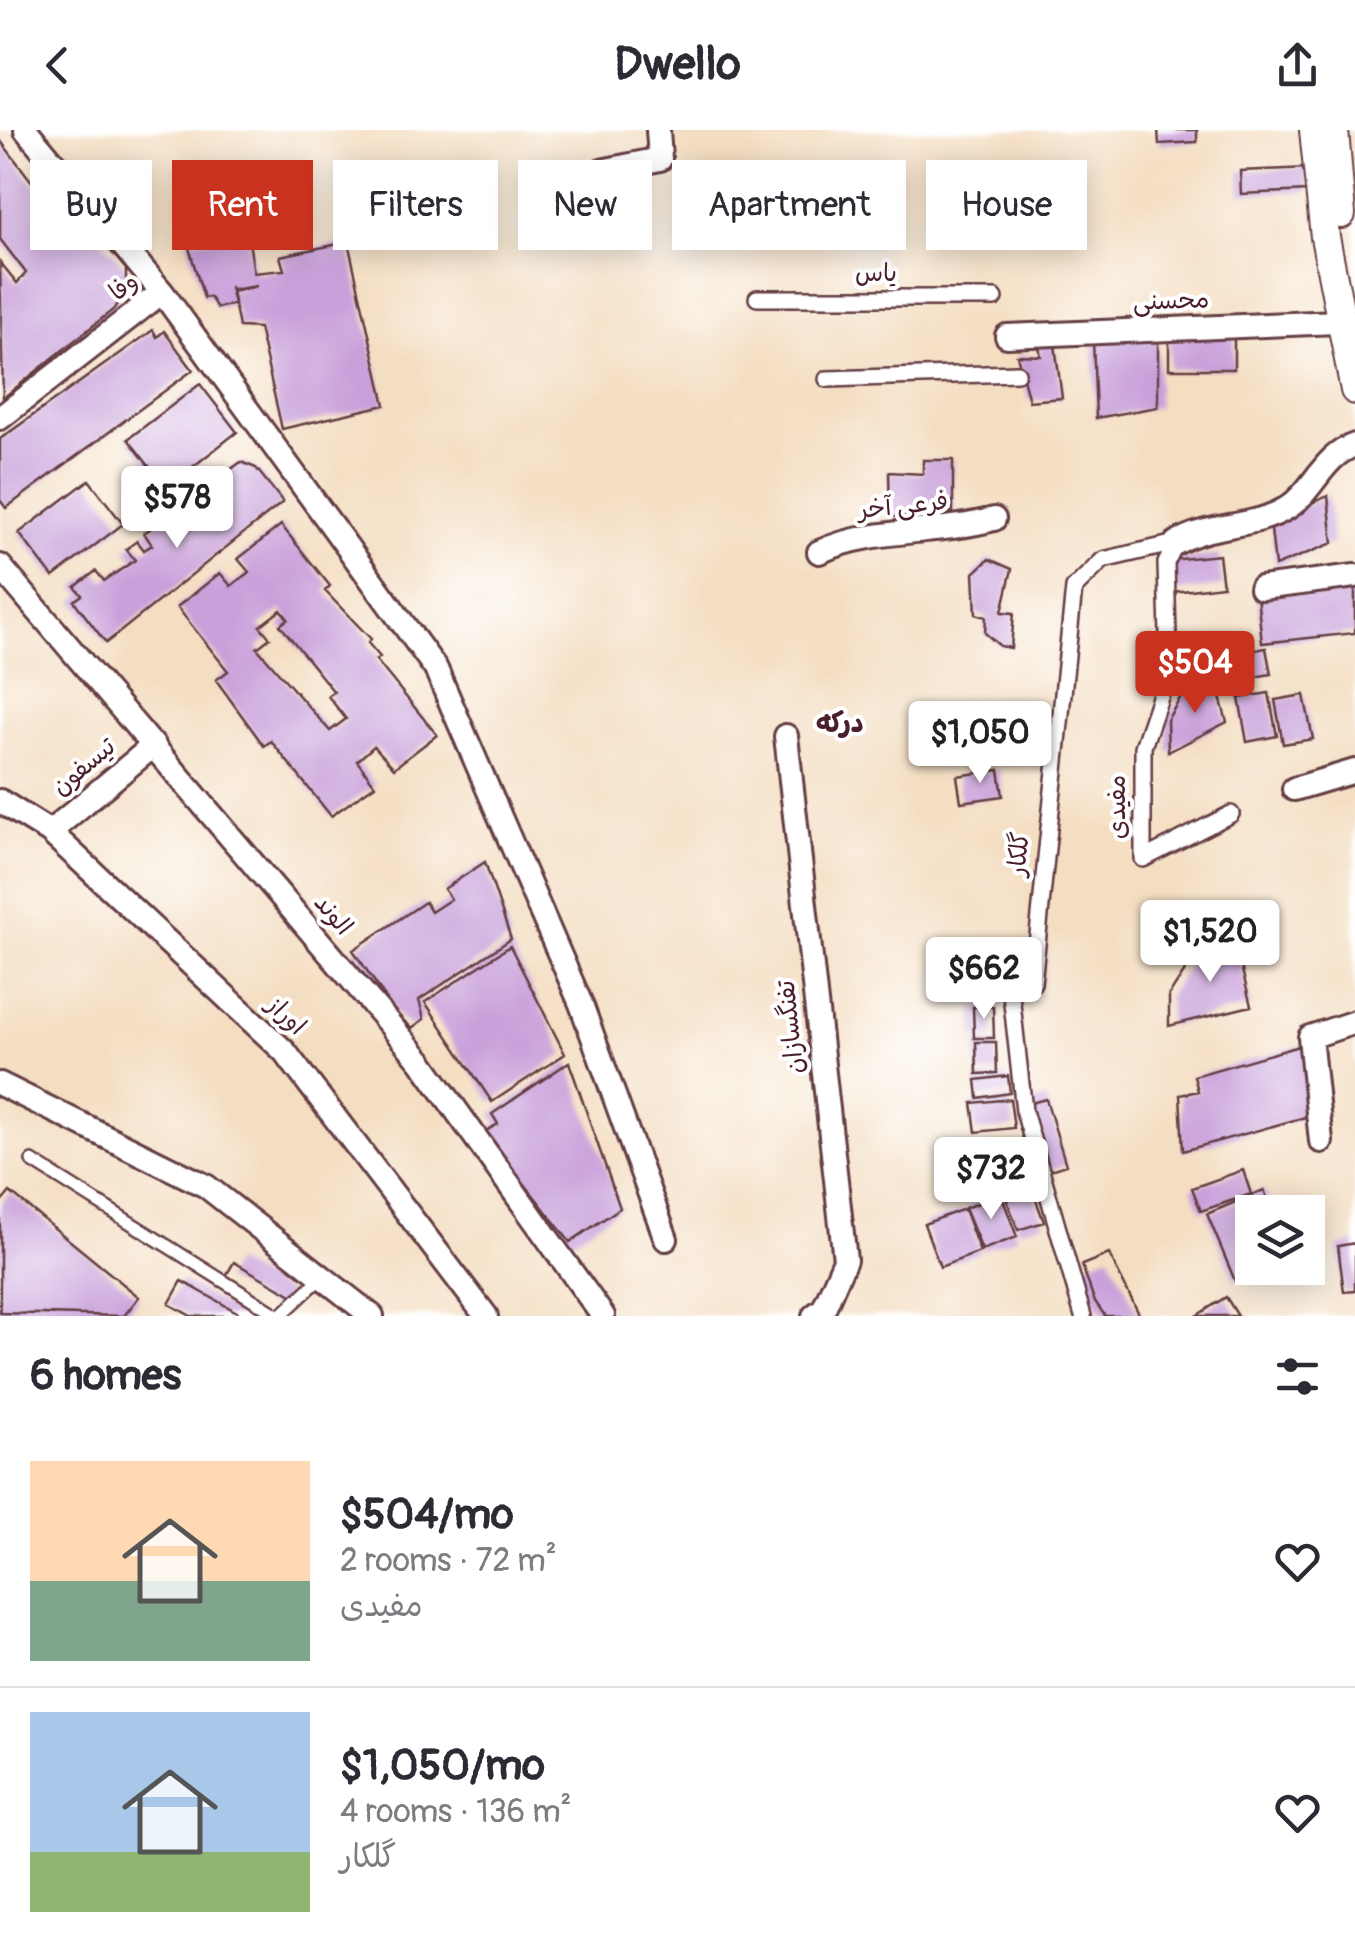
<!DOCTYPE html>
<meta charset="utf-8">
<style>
:root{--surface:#fff;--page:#f2f2f3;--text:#2b2b33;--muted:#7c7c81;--line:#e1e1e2;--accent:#c8321e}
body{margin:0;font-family:Pangolin,"Playpen Sans Arabic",sans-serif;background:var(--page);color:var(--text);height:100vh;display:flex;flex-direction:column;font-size:38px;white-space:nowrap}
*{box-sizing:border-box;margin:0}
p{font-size:32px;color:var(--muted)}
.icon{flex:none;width:55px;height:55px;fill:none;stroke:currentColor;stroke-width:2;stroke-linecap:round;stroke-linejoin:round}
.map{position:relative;height:1186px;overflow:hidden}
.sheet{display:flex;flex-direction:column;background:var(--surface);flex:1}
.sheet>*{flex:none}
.top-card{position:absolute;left:30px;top:30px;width:1295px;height:90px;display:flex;gap:20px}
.fabs{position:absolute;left:1235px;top:1065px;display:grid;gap:20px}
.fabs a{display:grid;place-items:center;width:90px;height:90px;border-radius:0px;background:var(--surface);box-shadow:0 5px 25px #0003;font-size:50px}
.price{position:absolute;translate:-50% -85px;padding:0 22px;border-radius:10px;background:#fff;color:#222;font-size:32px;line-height:65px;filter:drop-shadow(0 2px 5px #0008)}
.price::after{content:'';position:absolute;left:50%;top:60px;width:30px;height:22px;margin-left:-15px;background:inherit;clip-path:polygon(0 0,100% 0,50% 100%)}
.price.active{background:var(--accent);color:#fff}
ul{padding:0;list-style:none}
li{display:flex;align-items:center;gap:30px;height:250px;padding:0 30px}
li+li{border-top:2px solid var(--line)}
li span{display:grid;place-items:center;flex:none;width:280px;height:200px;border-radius:0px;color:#555}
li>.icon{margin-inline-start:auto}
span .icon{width:120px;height:120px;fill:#fffc;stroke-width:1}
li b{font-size:42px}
h2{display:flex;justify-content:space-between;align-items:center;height:120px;padding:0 30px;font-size:42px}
.pill{padding:0 35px;border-radius:0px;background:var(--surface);box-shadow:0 5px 25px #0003;font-size:35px;line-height:90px}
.pill.active{background:var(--accent);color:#fff}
header{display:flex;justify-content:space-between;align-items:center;height:130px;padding:0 30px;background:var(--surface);font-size:45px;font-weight:800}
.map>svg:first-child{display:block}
.building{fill:#c9a1da;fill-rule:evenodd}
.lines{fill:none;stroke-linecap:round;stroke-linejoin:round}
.service-casing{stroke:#643c42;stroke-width:16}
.pedestrian-casing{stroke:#643c42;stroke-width:20}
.minor-casing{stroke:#643c42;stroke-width:28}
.tertiary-casing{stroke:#643c42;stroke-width:32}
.service{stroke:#fff;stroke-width:11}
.pedestrian{stroke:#fff;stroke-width:15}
.minor{stroke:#fff;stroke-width:22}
.tertiary{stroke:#fff;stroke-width:28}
.labels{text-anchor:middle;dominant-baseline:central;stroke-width:8;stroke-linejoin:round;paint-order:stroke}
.street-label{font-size:25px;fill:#4a1f2b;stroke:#fff}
.neighbourhood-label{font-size:28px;font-weight:bold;fill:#4a1f2b;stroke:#fff}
</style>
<header><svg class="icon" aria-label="back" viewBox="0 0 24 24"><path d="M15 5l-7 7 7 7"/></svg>Dwello<svg class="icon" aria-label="share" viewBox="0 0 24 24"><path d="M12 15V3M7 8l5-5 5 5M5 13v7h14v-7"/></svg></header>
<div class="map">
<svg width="1355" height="1186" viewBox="0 0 1355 1186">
<rect width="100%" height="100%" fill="#fff"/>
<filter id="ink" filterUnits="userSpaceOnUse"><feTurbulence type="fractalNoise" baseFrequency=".01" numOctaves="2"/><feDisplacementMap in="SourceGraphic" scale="20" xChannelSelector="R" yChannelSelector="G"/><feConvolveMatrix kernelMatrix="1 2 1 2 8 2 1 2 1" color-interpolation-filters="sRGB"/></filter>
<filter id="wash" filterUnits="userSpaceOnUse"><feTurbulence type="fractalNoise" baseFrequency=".0048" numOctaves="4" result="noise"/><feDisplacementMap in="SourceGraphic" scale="40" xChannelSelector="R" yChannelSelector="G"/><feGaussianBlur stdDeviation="2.25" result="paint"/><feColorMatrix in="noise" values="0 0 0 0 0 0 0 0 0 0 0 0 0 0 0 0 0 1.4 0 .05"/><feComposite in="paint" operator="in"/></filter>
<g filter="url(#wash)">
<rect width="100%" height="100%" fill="#f4dec2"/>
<g id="blocks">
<path class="building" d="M1158,0H1197V12L1159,14Z
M0,10L74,107L88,94L126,139V158L114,179L3,268L0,132L17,153L26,143L0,109Z
M1308,38V61L1241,64L1240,41Z
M248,105L254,143L284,140L280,126L348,112L385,275L282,299L259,198L239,197L232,162L257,156L232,160L230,156L234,174L217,178L210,167L204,168L187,111Z
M153,200L157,207L164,201L193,240L6,378L0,370V309Z
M1169,206H1234V239H1169Z
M1054,207L1062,268L1029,271L1017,225L1041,226L1038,211Z
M1158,207V277L1096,288L1093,209Z
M200,254L237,302L166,358L128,309Z
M923,330H953V382L890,387L889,342L923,344Z
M241,332L256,338L283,372L106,513L74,471L82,465L75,457L96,441L104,451L135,430L126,419L137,411L144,420L152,415L144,403L167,387L176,401L189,391L180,378L189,371L196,380L208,371L201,361Z
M89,350L123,394L53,447L19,403Z
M1328,366L1333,413L1275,436L1270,390Z
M281,395L330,456L325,461L371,509L368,513L380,527L376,530L437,605L394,638L374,616L357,631L375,655L331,686L271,611L264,616L216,550L228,541L177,477L220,443L231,456L249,442L238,429ZM281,480L288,489L280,495L334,562L328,566L346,589L330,601L257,518L270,508L260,496Z
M1219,425L1223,456L1173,462L1170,430Z
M989,429L1012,439L1002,482L1014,483L1011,518L1000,516L985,503L986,487L976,484L974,443Z
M1355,453V503L1262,513L1257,465Z
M1248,510L1250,521L1266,518L1271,544L1213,554L1206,517Z
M1187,557L1218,560L1227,592L1168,622L1167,590Z
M1269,563L1277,606L1247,612L1239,568Z
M1304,565L1313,609L1283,614L1275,570Z
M999,640L1003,666L961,672L957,646Z
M485,732L511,809L419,870L424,889L412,898L397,885L353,820L425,772L431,782L451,769L444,759Z
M1234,808L1251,876L1169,896V865L1201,816Z
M510,816L565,924L492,972L425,872Z
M973,877H993L994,908H974Z
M976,912H996L997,943L977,944Z
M1306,914L1316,984L1183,1021L1180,965L1198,961L1194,946Z
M569,932L620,1078L570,1112L484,1002L498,994L492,984Z
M1008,946L1010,963L978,968L976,950Z
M1010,969L1014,998L976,1002L972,973Z
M1046,969L1066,1035L1047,1041L1027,974Z
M1243,1040L1251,1064L1201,1081L1192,1058Z
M1030,1053L1044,1092L1018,1100L1004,1062Z
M1264,1060L1272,1080L1252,1082V1138H1269L1235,1151L1207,1084Z
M10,1062L139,1167L124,1186L0,1183V1074Z
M1001,1064L1017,1107L982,1120L965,1078Z
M964,1079L980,1122L940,1137L924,1094Z
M1355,1113V1161L1344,1162L1338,1116Z
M1109,1124L1140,1186H1105L1094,1170L1082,1135Z
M234,1132L292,1165L282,1182L224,1149Z
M182,1151L244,1186H191L169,1174Z
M1226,1167L1238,1186H1196Z"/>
</g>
</g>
<g filter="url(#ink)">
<use href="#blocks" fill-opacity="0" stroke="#643c42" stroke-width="2.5"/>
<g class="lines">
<defs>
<path id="service" d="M32,1031L279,1186
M280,1186L324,1145"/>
<path id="pedestrian" d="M757,168H995
M827,249L1017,243
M1176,413L1166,433L1169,541L1143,617V729L1231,684
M1083,1186L1024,981L1010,855L1033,853L1074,458L1103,430L1176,413"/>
<path id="minor" d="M26,0L162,162L436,539L581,874L666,1109
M601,41L660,29L658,0
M1007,206L1338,192
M0,288L162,162
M1176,413C1211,392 1253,399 1287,378C1315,360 1322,326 1355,315
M819,422C874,397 936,405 994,389
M0,436L421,931L603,1186
M1261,458L1355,446
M786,606L845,1130L824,1178L814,1186
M1294,659L1355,641
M0,671L50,702L285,922L486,1186
M50,702L154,615
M0,954L206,1056L372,1186
M1321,1011L1310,907L1355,892"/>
<path id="tertiary" d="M1314,0L1325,107L1355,260
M1334,0L1341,84"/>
</defs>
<use href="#service" class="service-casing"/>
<use href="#pedestrian" class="pedestrian-casing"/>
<use href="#minor" class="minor-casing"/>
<use href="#tertiary" class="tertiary-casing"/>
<use href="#service" class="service"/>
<use href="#pedestrian" class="pedestrian"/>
<use href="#minor" class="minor"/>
<use href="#tertiary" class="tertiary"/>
</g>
</g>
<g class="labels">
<g class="street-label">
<text x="876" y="143">یاس</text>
<text transform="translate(124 157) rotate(-38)">وفا</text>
<text transform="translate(1171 171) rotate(-2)">محسنی</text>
<text transform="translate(903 376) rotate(-6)">فرعی آخر</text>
<text transform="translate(84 637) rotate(-40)">تیسفون</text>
<text transform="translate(1117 677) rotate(-90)">مفیدی</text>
<text transform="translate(1019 724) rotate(-84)">گلکار</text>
<text transform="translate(333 785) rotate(50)">الوند</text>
<text transform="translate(286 886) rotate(44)">اوراز</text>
<text transform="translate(791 897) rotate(-96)">تفنگسازان</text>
</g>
<g class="neighbourhood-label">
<text x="840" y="593">درکه</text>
</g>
</g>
</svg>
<div class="fabs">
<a><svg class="icon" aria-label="layers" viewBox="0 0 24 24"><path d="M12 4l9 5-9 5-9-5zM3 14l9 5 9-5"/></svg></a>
</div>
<b class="price" style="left:177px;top:421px">$578</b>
<b class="price active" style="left:1195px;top:586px">$504</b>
<b class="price" style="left:980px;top:656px">$1,050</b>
<b class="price" style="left:1210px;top:855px">$1,520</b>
<b class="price" style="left:984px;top:892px">$662</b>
<b class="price" style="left:991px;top:1092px">$732</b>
<div class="top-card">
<a class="pill">Buy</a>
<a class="pill active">Rent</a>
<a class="pill">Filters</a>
<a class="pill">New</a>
<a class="pill">Apartment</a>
<a class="pill">House</a>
</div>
</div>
<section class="sheet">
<h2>6 homes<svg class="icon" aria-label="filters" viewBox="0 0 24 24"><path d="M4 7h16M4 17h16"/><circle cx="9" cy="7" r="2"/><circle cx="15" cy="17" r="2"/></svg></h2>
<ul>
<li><span style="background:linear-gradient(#ffd9b3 60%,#7fa58c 0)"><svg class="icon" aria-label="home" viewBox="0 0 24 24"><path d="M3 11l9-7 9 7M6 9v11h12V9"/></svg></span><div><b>$504/mo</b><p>2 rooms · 72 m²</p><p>مفیدی</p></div><svg class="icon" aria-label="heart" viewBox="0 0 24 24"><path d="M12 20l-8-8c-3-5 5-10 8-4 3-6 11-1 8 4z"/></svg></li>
<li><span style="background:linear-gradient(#a9c7e8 70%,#8fb573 0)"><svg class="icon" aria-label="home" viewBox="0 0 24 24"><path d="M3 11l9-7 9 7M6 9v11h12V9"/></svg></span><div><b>$1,050/mo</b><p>4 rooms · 136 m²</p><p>گلکار</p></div><svg class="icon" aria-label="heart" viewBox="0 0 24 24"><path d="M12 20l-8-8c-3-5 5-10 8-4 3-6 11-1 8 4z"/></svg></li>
</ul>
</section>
